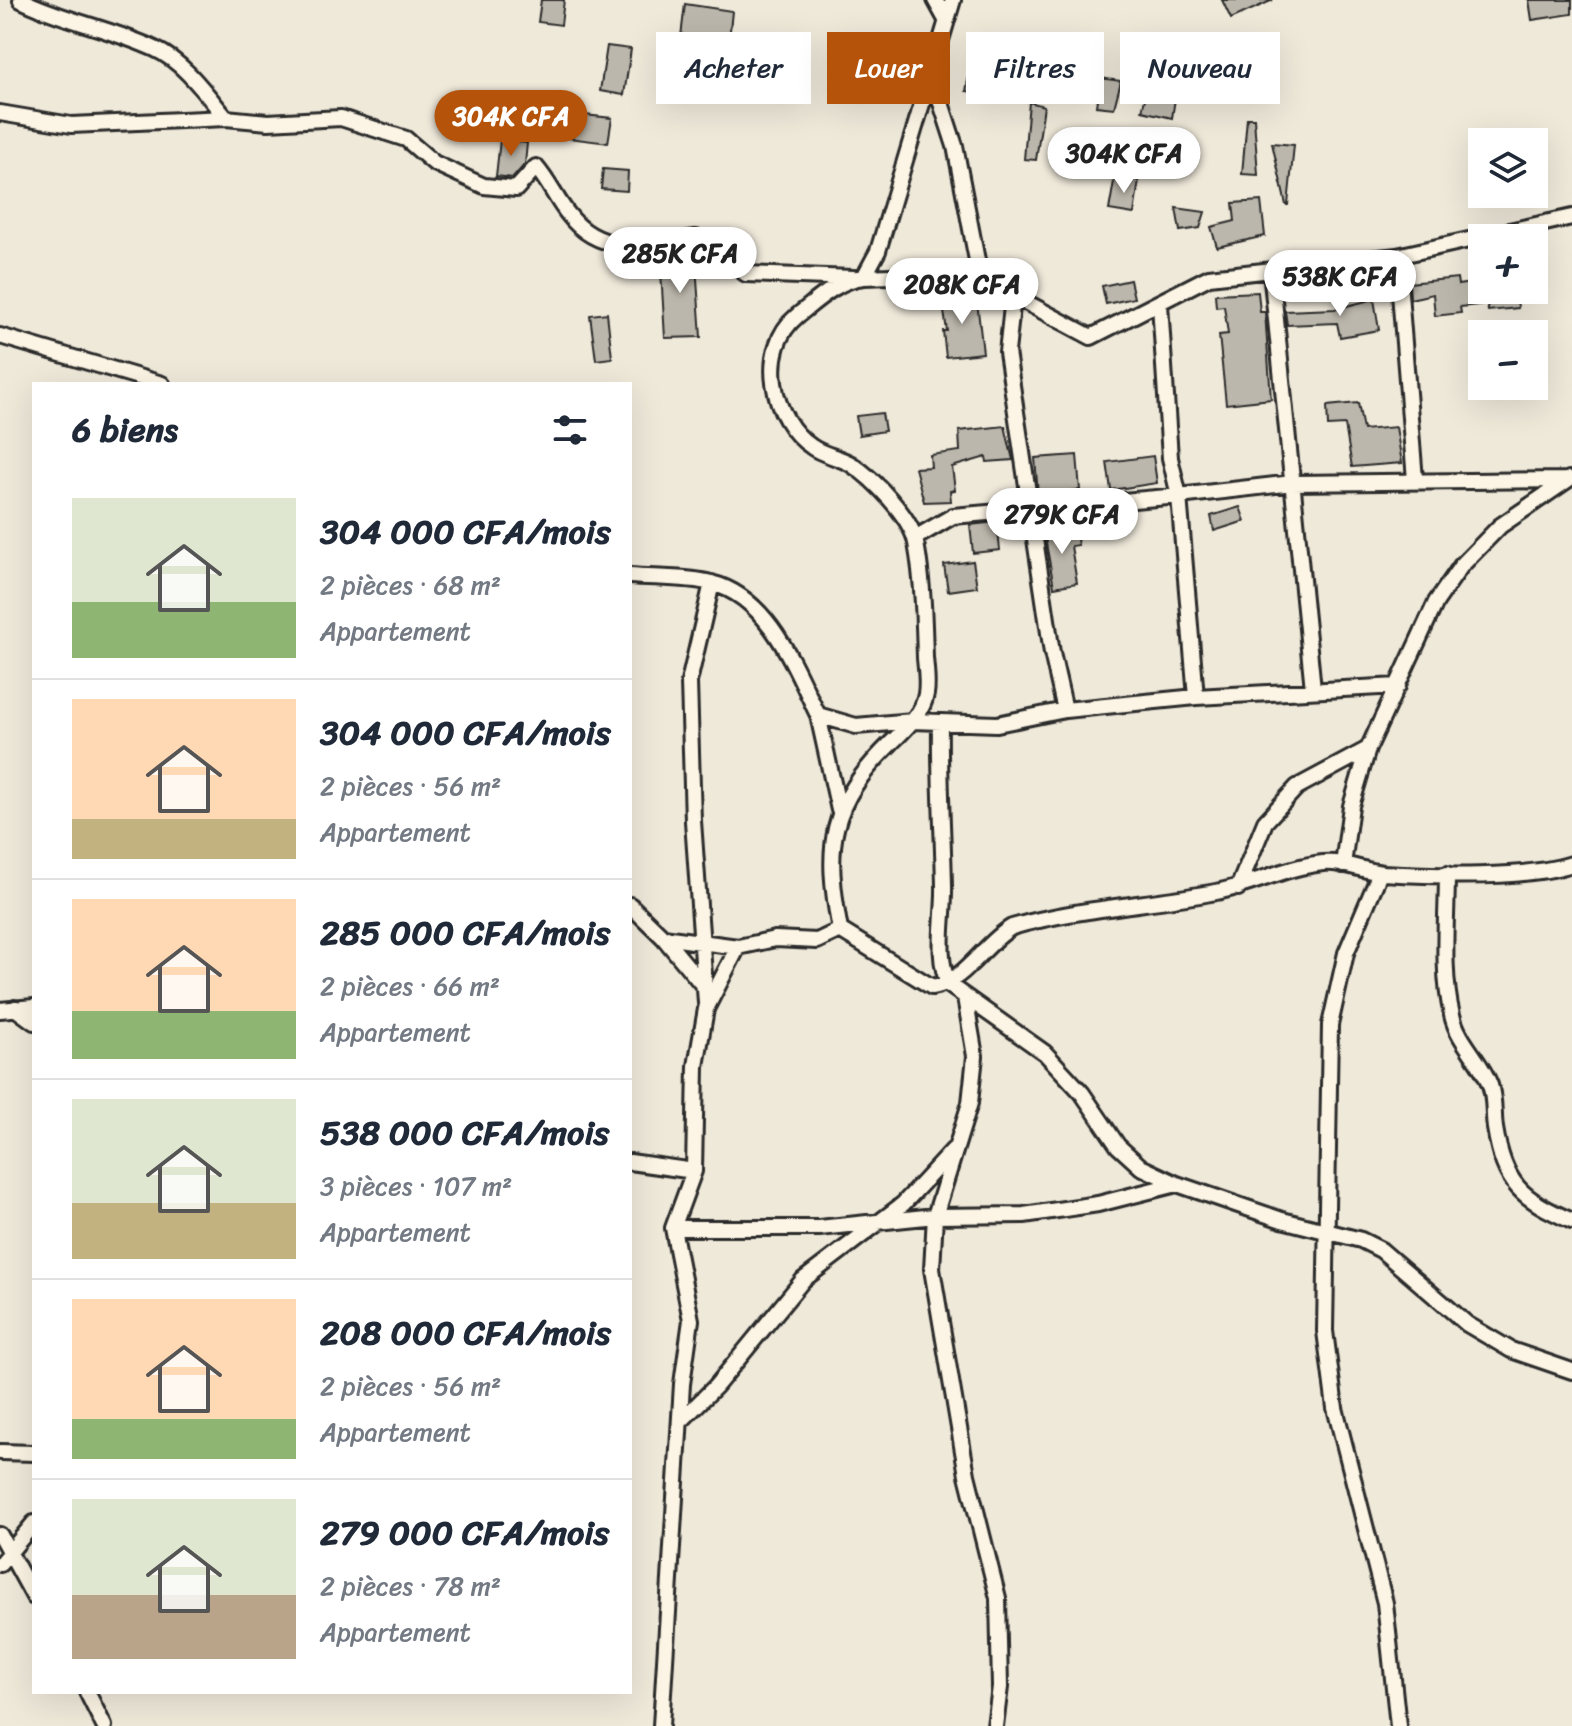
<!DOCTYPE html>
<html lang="fr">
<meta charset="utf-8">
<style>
:root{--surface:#fff;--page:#f2f2f3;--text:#1f2937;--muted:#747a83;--line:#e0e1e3;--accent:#b45309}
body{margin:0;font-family:Sriracha,sans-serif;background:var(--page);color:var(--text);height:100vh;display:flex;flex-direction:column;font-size:30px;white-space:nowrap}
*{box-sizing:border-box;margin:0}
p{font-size:26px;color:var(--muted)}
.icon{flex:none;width:44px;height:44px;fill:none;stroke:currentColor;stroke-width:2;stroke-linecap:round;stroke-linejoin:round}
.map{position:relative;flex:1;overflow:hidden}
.sheet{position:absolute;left:32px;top:382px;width:600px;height:1312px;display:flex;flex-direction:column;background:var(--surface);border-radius:0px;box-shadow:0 8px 32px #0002}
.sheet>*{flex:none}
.banner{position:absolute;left:656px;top:32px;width:760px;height:72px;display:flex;gap:16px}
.buttons{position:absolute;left:1468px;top:128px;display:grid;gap:16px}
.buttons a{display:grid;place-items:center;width:80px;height:80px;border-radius:0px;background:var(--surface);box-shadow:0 8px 32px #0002;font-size:40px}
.price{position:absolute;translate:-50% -68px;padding:0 18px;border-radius:28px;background:#fff;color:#222;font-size:26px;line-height:52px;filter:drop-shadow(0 2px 4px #0008)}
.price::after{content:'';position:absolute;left:50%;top:48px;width:24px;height:18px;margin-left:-12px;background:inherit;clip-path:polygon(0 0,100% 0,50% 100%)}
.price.selected{background:var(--accent);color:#fff}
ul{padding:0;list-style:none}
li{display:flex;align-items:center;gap:24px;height:200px;padding:0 40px}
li+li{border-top:2px solid var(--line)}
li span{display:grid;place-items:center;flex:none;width:224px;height:160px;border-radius:0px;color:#555}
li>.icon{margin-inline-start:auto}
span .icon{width:96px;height:96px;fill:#fffc;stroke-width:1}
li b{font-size:34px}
h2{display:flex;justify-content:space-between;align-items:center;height:96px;padding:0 40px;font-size:34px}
.chip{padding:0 28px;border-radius:0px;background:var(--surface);box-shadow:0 8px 32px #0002;font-size:28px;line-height:72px}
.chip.selected{background:var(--accent);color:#fff}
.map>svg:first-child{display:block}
.building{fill:#bcb7ac;stroke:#2b2b2b;stroke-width:2}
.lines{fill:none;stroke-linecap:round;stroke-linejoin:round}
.street-casing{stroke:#2b2b2b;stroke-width:20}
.street{stroke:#fcf5e5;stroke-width:14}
</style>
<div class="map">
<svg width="1572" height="1726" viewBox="0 0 1572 1726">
<rect width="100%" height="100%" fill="#efe9da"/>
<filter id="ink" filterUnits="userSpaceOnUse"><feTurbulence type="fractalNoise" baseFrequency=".0125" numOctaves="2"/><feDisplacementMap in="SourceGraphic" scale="16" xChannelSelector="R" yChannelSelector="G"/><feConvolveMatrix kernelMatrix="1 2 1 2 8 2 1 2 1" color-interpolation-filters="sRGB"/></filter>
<g filter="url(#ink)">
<path class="building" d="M541,0H564L561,25L538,22Z
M1222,0H1273L1231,19Z
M1529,0H1572V14L1532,20Z
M685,4L732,11L727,59L679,53Z
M895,41L918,43L916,66L893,64Z
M607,46L631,49L624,95L600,91Z
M974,48L1000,53L994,95L966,91Z
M1154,62L1180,67L1172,118L1142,111Z
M1100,78L1121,81L1114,108L1096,106Z
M1029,102L1044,106L1036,160L1024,159Z
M555,112L612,118L608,143L552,136Z
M1247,118H1254L1258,175L1242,174Z
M500,140L527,143L525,164L513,178L496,176Z
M1272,143L1294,145L1288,205H1286Z
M603,169L628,171L627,191L601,189Z
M1115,176L1139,180L1134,214L1109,210Z
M1261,201L1265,236L1217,247L1211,227L1235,221L1233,203Z
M1176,208L1205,212L1200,228L1180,231Z
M695,250L701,337L665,338L660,254Z
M1457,278L1458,285L1477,282L1478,290H1516L1518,308L1488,311L1487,304L1460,307L1461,313L1435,316L1433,294L1410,299L1409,283Z
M1130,280L1134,298L1106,304L1102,286Z
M1258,292L1260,312H1265L1271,399L1226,404L1219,335L1228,334L1224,306L1216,307L1215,294Z
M976,293L983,353L946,357L943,331H947L942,298Z
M1374,299L1379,330L1340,337L1337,323L1287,325L1285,311L1335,309Z
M607,313L612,358L596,360L590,315Z
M1358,403L1363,430L1396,427L1402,463L1352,467L1345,425L1328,426L1327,406Z
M882,413L885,431L859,435L856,416Z
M1005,426L1013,460L987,462L986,457L952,467L955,490L950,491L951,501L924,502L915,468L931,467L930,455L960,451L959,431Z
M1077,455L1080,490L1038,494L1035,458Z
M1153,456L1157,483L1111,490L1107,462Z
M1240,507L1245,521L1214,531L1211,516Z
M997,522L1000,550L973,553L970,525Z
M1075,527L1078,545L1071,546L1077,583L1054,587L1044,532Z
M973,561L977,587L948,591L944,565Z"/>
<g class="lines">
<defs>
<path id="street" d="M21,0C64,21 112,29 155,49C184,62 206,94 226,118
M935,0L946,20
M931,72L955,146L980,276
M0,113L71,125L226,118L268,122L341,118L406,139L434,163L484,186L516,189L536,167C549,182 556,199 568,214C601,258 650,245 696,238L746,274L853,278
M1397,256L1415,480
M1271,270L1313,689
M864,277L971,273L1091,337L1209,277L1397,256L1572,217
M1013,297L1007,352L1052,653L1065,710
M1160,304L1170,458L1179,496L1293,483L1567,480
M0,336L162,384
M915,538L953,516L1179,496L1196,697
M630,576C653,578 690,577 711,583C769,597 795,668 818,715L856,726L913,721L997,724L1065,710L1196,697L1398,686
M818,715L839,810
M940,723C939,778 943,832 944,886C945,917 935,956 949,985L1045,1053L1082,1093L1118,1146L1141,1167L1177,1184L1282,1220L1361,1240L1381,1250L1467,1324L1511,1350L1572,1371
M1343,865L1351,806L1368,749L1436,602L1461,566L1500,526L1569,479
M1380,873L1346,953L1330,1025L1325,1331L1335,1408L1385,1603L1398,1726
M1447,874C1447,919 1441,971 1452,1015C1458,1042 1481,1060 1490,1085C1495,1099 1493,1114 1495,1128C1504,1185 1522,1199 1572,1221
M1238,888L1265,822L1297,787L1368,749
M630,905L663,937L706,989
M840,930L932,987C965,982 983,944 1012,927C1078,908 1148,905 1216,892C1253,885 1285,867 1323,863C1343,861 1363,871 1383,873C1433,876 1525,879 1572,864
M663,937L738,947
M965,997L975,1056L970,1103L935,1216L932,1269L967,1475L998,1598L1000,1687L995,1726
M706,1003L693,821L689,682L712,583
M15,1008L34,1022
M0,1010L34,1007
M630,1162L694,1171
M673,1228H819L935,1216L1024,1215L1098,1204L1177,1184
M680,1422L716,1386L803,1280L903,1204L953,1150
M0,1452L34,1453
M0,1535L34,1597
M0,1564L34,1523
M87,1692L104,1726
M661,1726L682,1384L691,1320L673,1228L694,1171L696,1066L706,1009L738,947L775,939L817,941L840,930C824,845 829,804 891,743C904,730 923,714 926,694C928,683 926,669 925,658C924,619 923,581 916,543C911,517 873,478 851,464C839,457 823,455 812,447C771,420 757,349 797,316C816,301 839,279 864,277L878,251L953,0"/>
</defs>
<use href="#street" class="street-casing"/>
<use href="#street" class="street"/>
</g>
</g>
</svg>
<div class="buttons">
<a><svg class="icon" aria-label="layers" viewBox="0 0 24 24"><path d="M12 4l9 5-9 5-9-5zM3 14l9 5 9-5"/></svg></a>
<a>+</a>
<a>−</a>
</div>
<b class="price selected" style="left:511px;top:158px">304K CFA</b>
<b class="price" style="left:1124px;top:195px">304K CFA</b>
<b class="price" style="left:680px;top:295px">285K CFA</b>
<b class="price" style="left:1340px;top:318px">538K CFA</b>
<b class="price" style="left:962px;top:326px">208K CFA</b>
<b class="price" style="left:1062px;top:556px">279K CFA</b>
<div class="banner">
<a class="chip">Acheter</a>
<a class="chip selected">Louer</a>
<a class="chip">Filtres</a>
<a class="chip">Nouveau</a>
</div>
<section class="sheet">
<h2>6 biens<svg class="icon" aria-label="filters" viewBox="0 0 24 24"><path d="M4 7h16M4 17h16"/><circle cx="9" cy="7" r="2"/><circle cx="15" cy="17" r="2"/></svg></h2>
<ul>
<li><span style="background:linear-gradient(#dfe7d0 65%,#8fb573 0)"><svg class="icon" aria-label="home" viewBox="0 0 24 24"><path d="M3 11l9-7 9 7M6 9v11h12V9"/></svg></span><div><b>304 000 CFA/mois</b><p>2 pièces · 68 m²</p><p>Appartement</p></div></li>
<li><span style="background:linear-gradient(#ffd9b3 75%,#c2b280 0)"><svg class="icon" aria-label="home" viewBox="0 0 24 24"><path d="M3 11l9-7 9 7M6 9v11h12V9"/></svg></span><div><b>304 000 CFA/mois</b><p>2 pièces · 56 m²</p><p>Appartement</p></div></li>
<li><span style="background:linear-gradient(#ffd9b3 70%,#8fb573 0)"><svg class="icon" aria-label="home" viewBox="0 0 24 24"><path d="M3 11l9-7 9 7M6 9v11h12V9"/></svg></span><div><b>285 000 CFA/mois</b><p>2 pièces · 66 m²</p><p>Appartement</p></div></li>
<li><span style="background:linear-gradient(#dfe7d0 65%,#c2b280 0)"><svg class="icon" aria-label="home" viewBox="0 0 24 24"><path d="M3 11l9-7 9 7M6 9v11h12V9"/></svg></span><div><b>538 000 CFA/mois</b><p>3 pièces · 107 m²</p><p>Appartement</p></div></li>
<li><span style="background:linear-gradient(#ffd9b3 75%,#8fb573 0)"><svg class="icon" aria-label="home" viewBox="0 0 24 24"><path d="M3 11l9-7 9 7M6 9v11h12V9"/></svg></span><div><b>208 000 CFA/mois</b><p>2 pièces · 56 m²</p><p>Appartement</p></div></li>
<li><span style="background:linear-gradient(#dfe7d0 60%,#b9a48a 0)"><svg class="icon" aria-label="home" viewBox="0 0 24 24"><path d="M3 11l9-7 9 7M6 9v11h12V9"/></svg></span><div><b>279 000 CFA/mois</b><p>2 pièces · 78 m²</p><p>Appartement</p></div></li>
</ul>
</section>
</div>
